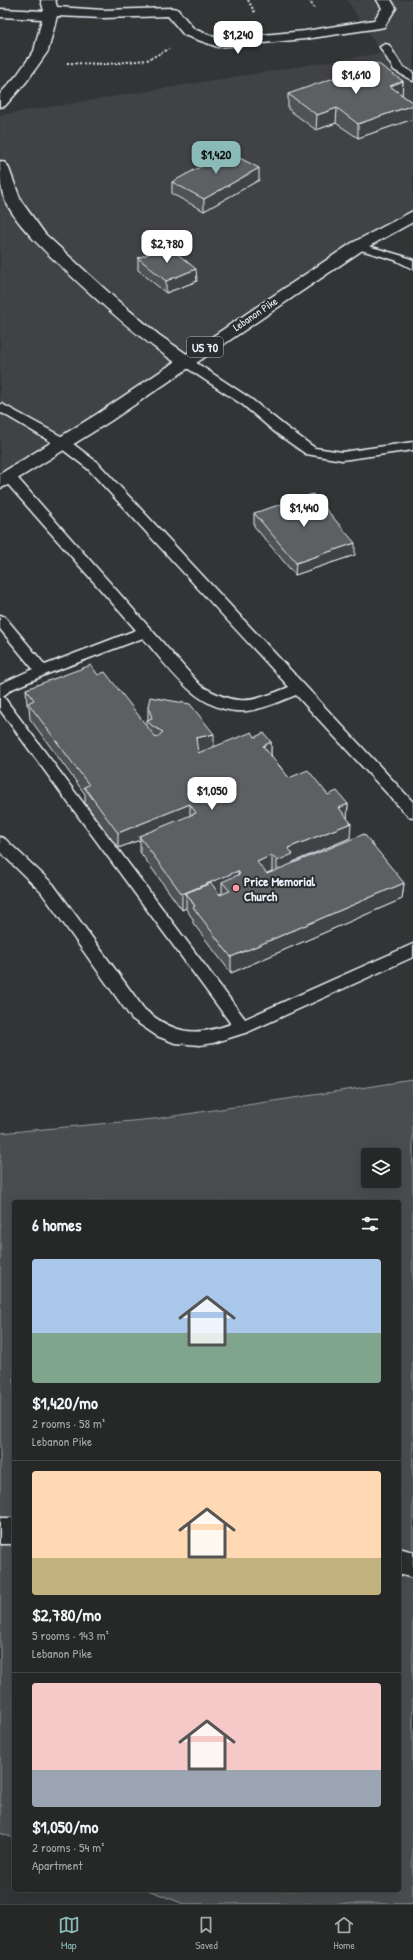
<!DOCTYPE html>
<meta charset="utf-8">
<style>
:root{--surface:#262828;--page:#323434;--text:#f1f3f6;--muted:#a4a6a8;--line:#424445;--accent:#8bbbb9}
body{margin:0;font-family:"Patrick Hand",sans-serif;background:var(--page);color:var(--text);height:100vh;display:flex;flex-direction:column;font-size:15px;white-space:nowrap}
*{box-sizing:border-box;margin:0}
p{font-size:13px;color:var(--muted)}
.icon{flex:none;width:22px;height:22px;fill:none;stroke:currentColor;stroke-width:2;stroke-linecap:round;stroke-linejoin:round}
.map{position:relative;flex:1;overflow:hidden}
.details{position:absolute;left:12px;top:1200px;width:389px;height:692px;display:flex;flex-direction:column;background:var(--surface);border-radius:4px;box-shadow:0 4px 16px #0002,0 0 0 1px var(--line)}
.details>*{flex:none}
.tools{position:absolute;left:361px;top:1148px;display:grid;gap:8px}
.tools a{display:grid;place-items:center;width:40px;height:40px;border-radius:4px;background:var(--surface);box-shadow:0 4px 16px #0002,0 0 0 1px var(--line);font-size:20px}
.price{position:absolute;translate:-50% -34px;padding:0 9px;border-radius:8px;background:#fff;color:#222;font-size:13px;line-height:26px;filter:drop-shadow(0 1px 2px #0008)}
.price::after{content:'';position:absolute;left:50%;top:24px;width:12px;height:9px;margin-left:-6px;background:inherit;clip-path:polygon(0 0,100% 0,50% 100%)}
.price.active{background:var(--accent);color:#111}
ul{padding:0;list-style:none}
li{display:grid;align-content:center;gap:8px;height:212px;padding:0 20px}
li+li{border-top:1px solid var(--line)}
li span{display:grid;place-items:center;height:124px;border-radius:4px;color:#555}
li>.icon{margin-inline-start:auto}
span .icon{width:72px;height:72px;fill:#fffc;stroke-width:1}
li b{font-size:17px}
h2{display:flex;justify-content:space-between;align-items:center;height:48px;padding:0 20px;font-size:17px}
.tab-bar{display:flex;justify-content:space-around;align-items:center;height:56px;border-top:1px solid var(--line);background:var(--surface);font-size:11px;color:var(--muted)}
.tab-bar a{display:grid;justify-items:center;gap:2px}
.tab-bar .active{color:var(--accent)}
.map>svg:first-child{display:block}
.built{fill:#3f4244}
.green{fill:#494d4f;stroke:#989fa4;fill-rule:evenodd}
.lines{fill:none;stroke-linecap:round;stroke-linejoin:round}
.lane-casing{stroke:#e8f1f8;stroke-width:3}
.street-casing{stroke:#e8f1f8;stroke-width:3}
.primary-casing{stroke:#e8f1f8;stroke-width:3}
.path{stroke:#e8f1f8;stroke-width:2;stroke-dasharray:2 2;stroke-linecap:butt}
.lane{fill:#2a2d2e;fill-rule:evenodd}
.street{fill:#2a2d2e;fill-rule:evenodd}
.primary{fill:#2a2d2e;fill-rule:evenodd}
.wall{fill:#4f5355;stroke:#e8f1f8;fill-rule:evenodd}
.shaded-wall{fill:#404345;stroke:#e8f1f8}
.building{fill:#5c6063;stroke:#e8f1f8}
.poi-dot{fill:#ff9aa2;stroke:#2a2d2e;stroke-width:1.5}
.labels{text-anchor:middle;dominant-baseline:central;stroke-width:4;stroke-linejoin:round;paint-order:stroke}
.far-street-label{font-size:11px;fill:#e8f1f8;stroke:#2a2d2e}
.shield{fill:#2a2d2e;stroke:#afb6bb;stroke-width:1}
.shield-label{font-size:12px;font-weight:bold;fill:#e8f1f8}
.poi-label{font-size:13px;font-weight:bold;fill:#e8f1f8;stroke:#2a2d2e;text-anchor:start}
</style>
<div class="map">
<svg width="413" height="1904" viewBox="0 0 413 1904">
<rect width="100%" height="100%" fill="#323536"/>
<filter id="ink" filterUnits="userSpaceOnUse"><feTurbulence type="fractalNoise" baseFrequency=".025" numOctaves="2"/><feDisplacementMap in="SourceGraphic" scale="8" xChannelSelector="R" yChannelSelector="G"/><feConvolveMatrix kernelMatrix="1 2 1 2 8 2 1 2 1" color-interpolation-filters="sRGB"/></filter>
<g filter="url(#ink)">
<path class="built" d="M347,0H413V216L0,482V115L381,53Z"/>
<path class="green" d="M413,1080V1904H184L148,1890H399V1202H14V1838L0,1833V1133L154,1119ZM368,1155H394V1181H368Z"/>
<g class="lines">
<defs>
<path id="lane" d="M385,44L389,45L402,66L413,73V81L394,70L380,47Z
M358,243L403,256L413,260V269L395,260L354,248L352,246L354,244Z
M185,357L189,358L251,399L286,427L315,448L342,452L413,442V450L342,460L306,454L276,433L243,405L181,364L179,361Z
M2,404L68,440L98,463L413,802V817L408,816L296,695C281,701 264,709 247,711C199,715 170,669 143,638L47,674L12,689L3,696L245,1019L413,944V957L248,1032L213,1043L200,1045L175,1043L157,1036L132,1019L41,892L0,852V837L5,839L53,884L144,1009C174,1034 194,1037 231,1024L0,710V684L33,669L0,629V615L5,617L45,665L136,630L4,480L2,477L4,474H14L200,685C237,707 250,703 289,687L88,469L58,446L2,413L0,414V405Z"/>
<path id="street" d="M41,0H55L57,7L103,10L172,8L177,9L194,29L219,39L305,31L374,20L382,8L377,0H391L396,8L384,27L379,28L305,39L218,47L184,35L168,16L103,18L57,16L48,51L27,81L5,106L0,107V94L17,75L34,51L42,19L0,17V9L44,11Z
M0,161L5,163L8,166L21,201L45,234L118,301L159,335L191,357L194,361L191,365L185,366L179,365C138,337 102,305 66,271C46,252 17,226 5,200C0,188 0,175 0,161Z
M0,1518H14V1544H0Z
M399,1548L413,1552V1578L399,1574Z"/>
<path id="primary" d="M413,211V222L364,249L109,422L6,486L0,488V474L97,414L352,243Z"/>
</defs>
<use href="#lane" class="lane-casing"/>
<use href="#street" class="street-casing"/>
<use href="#primary" class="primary-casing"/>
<path class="path" d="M248,0L255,13
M309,0L314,8
M67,63L107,64L147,60L169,49"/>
<use href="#lane" class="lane"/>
<use href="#street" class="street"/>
<use href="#primary" class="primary"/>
</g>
<path class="wall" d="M403,81L402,95L413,103V119L358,138L336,123L316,130L288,109V94Z
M259,180L204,211L172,194V182Z
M138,258L197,281L166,293L138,270Z
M254,513L355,555L295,575L254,526Z
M98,675L147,727V720H148V706L214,747L255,737L271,742V755L289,778L328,795L348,804L347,818L350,838L293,862V864L404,883L402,899L231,973L193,923V919L186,909V908L182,910L140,852V840L118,848L85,803V794L30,719L29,707L27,705L26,689ZM272,871L273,872L267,874L266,873Z"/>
<path class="shaded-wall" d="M403,81L402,96L390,86Z
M413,105V119L358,138V124Z
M337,108L336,123L316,130L317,115Z
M259,168V180L204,211V199Z
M196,269L197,281L166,293V281Z
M355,543V555L295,575L296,563Z
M214,734V750L196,754V738Z
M271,742V758L263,746Z
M190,804V820L139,836L140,840L118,848V833Z
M348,804L347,820L339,808Z
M351,823L350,838L293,862V870L277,877V861L288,848Z
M272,855V871L257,877V862Z
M238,871L237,887L222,882V893L194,905L186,893V908L182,910V894Z
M404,883L402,899L231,973V957Z"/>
<path class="building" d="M377,63L403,81L390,86L413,103V105L358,124L337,108L317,115L288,94Z
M228,152L259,168L204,199L172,182Z
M168,246L196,269L166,281L138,258Z
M313,494L355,543L296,563L254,513Z
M91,665L98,675L105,672L156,738L163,732L152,726L147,720L152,718L148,706L150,697L190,704L214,734L196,738L198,753L252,732L255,737L264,733L271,742L263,746L289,778L308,770L328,795L337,791L348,804L339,808L351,823L288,848L293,854L277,861L272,855L257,862L267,874L364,834L404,883L231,957L193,907L195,906L186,893L211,883L220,895L230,891L222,882L240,874L238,871L182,894L139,836L196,813L190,804L118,833L84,787L89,785L28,703L34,700L26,689Z"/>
</g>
<circle class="poi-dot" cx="236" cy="888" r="4"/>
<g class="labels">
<g class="far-street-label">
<text transform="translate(255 314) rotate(-34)">Lebanon Pike</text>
</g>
<rect class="shield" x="187" y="337" width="36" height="20" rx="3"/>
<g class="shield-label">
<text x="205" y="347">US 70</text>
</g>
<g class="poi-label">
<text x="244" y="881">Price Memorial<tspan x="244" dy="15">Church</tspan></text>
</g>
</g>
</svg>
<div class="tools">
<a><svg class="icon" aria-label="layers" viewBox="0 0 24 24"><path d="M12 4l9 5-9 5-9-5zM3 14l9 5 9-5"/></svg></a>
</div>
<b class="price" style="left:238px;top:55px">$1,240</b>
<b class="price" style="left:356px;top:95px">$1,610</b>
<b class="price active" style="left:216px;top:175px">$1,420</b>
<b class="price" style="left:167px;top:264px">$2,780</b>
<b class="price" style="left:304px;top:528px">$1,440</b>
<b class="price" style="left:212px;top:811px">$1,050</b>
<section class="details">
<h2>6 homes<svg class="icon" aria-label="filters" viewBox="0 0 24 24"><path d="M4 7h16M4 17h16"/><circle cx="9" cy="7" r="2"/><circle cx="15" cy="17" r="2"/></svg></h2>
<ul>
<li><span style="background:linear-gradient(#a9c7e8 60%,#7fa58c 0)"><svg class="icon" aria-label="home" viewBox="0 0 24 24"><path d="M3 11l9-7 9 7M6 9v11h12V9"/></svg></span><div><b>$1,420/mo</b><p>2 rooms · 58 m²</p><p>Lebanon Pike</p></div></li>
<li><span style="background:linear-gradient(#ffd9b3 70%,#c2b280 0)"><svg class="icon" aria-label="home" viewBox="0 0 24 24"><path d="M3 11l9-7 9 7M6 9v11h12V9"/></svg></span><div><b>$2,780/mo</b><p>5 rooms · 143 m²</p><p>Lebanon Pike</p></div></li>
<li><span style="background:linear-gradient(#f6c9c9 70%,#9aa5b1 0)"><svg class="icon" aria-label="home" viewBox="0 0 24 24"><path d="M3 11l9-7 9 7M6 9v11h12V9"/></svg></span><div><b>$1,050/mo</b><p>2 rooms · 54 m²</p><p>Apartment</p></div></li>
</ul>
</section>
</div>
<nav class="tab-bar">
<a class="active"><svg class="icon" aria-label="map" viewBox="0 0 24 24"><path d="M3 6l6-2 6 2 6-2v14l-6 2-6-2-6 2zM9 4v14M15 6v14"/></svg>Map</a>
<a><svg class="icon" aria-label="saved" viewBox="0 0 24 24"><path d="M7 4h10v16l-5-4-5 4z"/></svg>Saved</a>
<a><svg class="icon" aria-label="home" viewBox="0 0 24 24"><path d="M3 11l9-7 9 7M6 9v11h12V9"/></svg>Home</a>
</nav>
